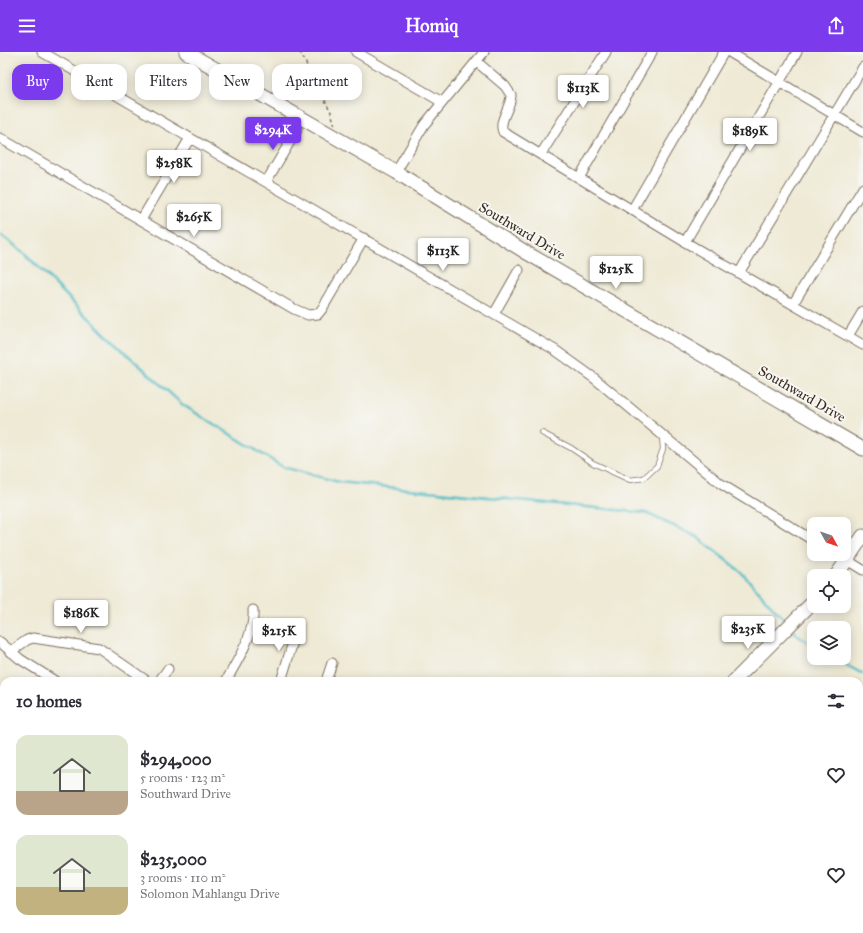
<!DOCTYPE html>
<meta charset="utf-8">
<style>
:root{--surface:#fff;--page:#f2f2f3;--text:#2b2b33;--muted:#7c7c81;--accent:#7c3aed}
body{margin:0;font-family:"IM FELL Great Primer",serif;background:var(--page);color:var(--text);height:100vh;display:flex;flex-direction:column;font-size:15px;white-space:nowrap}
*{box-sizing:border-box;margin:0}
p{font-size:13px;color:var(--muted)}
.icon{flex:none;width:22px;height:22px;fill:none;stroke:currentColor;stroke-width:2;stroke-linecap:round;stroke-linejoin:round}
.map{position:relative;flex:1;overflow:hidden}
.details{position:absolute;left:0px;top:625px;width:863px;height:256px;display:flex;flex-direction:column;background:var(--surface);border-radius:12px 12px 0 0;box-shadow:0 2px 10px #0003}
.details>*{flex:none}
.guide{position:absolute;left:12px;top:12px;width:400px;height:36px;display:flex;gap:8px}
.needle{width:26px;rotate:130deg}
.buttons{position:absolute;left:807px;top:465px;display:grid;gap:8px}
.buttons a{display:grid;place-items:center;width:44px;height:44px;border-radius:8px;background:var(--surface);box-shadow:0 2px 10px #0003;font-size:20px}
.price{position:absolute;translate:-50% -34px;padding:0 9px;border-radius:4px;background:#fff;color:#222;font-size:13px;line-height:26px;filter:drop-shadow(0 1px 2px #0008)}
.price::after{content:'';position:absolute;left:50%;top:24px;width:12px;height:9px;margin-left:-6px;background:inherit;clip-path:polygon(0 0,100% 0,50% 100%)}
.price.on{background:var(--accent);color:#fff}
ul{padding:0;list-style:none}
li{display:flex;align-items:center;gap:12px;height:100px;padding:0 16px}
li span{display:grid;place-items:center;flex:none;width:112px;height:80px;border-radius:12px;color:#555}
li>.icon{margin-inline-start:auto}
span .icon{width:48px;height:48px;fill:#fffc;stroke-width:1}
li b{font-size:17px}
h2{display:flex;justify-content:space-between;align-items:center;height:48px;padding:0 16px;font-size:17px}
.chip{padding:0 14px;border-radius:12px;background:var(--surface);box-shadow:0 2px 10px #0003;font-size:14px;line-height:36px}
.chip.on{background:var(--accent);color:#fff}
header{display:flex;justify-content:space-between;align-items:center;height:52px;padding:0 16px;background:var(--accent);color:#fff;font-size:18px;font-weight:800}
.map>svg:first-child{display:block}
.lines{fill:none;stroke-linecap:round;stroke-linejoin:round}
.stream{stroke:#4ebcc6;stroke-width:2.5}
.lane-casing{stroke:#7a6d5e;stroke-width:6}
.street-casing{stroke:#7a6d5e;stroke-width:11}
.secondary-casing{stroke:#7a6d5e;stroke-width:15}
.path{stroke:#7a6d5e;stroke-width:1.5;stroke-dasharray:3 3;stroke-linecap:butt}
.lane{stroke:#fff;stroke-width:4.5}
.street{stroke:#fff;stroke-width:9}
.secondary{stroke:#fff;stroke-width:13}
.labels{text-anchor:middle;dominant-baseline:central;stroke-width:4;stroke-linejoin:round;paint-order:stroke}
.street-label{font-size:14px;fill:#3b2a1e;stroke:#f6f6f2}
</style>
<header><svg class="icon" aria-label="menu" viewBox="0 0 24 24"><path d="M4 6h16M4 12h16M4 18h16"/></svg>Homiq<svg class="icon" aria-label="share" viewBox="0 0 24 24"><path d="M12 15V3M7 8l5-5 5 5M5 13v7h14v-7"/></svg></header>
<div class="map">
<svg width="863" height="881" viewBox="0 0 863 881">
<rect width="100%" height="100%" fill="#f6f6f2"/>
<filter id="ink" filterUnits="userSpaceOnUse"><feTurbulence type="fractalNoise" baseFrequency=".025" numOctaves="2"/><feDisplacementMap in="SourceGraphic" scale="8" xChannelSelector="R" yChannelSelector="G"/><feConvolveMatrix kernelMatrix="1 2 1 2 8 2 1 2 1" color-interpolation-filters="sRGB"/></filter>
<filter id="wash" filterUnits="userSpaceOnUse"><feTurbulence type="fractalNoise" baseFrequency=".012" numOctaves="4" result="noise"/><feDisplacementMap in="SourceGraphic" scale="16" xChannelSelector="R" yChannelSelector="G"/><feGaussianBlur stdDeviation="0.9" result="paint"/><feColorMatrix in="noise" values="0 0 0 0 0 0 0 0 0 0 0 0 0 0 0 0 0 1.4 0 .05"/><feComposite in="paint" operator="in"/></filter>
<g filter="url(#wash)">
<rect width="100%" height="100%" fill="#efead5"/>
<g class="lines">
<path class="stream" d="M0,182L23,200L106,283L183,353L283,415L339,430L646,461L697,485L741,520L787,571
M791,576L798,584L814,594
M833,606L863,622"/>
</g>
</g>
<g filter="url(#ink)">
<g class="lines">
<defs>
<path id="lane" d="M542,381L571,396L593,411L630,428L644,426L657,414L663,397L662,384"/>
<path id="street" d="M42,0L555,298L594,326L721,432L814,489
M356,0L442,50
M729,0L863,80
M477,10L505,34L511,43C511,56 498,68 503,80L508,83L685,190L863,293
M0,86L294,257L308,263L318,262L322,257L364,186
M541,102L606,0
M396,120L424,73L484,0
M579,126L652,0
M266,130L297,78
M632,158L724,0
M141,168L190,86
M685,190L797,0
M739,221L863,15
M793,252L863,136
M494,262L519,218
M848,284L863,259
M837,502L863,518
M0,590L20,607L55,629
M10,600L27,588L33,586L99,596L147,629
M159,629L168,617
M226,629C237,609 255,582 253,558
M281,629L297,577
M326,629L332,611
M0,656L4,659
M859,705L863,706
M0,717L4,719
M0,779L4,782
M859,779L863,780
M0,829L4,824
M859,860L863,834
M123,877L127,881
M340,877L346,881
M790,877L806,881
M0,879L2,881
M168,881L170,877
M230,881L232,877
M399,881L404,877
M545,881L547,877
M598,881L600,877
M652,881L654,877
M703,881L705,877
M856,881V877"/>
<path id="secondary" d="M186,0L396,120L527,201L863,397
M836,524L863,484
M734,629L814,549
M455,881L460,877"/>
</defs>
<use href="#lane" class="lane-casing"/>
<use href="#street" class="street-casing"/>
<use href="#secondary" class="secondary-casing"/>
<path class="path" d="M300,0L331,60L335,74"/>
<use href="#lane" class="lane"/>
<use href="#street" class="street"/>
<use href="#secondary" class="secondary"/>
</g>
</g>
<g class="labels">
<g class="street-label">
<text transform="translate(522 179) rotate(31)">Southward Drive</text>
<text transform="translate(802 342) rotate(30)">Southward Drive</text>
</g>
</g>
</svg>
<div class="buttons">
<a><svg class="needle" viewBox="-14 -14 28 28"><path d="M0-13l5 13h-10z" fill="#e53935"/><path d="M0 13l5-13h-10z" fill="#7c7c81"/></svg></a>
<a><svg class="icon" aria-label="locate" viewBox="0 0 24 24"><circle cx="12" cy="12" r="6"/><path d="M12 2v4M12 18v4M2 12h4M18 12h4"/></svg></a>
<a><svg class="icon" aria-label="layers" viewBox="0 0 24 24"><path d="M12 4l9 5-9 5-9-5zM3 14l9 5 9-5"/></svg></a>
</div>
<b class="price" style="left:583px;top:57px">$113K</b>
<b class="price on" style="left:273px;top:99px">$294K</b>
<b class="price" style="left:750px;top:100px">$189K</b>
<b class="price" style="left:174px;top:132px">$258K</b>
<b class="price" style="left:194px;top:186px">$265K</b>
<b class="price" style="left:443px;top:220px">$113K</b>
<b class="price" style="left:616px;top:238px">$125K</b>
<b class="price" style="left:81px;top:582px">$186K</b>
<b class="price" style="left:748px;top:598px">$235K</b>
<b class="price" style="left:279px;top:600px">$215K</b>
<div class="guide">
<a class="chip on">Buy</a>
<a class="chip">Rent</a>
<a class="chip">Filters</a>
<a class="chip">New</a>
<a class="chip">Apartment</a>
</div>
<section class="details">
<h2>10 homes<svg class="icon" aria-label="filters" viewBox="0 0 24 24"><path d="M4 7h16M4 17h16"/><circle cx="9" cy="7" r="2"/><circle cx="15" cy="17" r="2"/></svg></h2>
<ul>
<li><span style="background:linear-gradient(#dfe7d0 70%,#b9a48a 0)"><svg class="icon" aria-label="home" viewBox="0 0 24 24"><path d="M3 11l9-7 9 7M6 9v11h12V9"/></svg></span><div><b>$294,000</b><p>5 rooms · 123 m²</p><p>Southward Drive</p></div><svg class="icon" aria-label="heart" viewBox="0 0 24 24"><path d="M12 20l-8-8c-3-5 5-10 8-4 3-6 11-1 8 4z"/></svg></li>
<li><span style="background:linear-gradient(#dfe7d0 65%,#c2b280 0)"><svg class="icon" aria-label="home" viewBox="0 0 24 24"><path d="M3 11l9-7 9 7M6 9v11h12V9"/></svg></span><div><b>$235,000</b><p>3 rooms · 110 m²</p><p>Solomon Mahlangu Drive</p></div><svg class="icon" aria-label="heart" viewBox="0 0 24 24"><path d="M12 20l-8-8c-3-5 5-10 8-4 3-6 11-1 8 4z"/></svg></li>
</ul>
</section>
</div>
